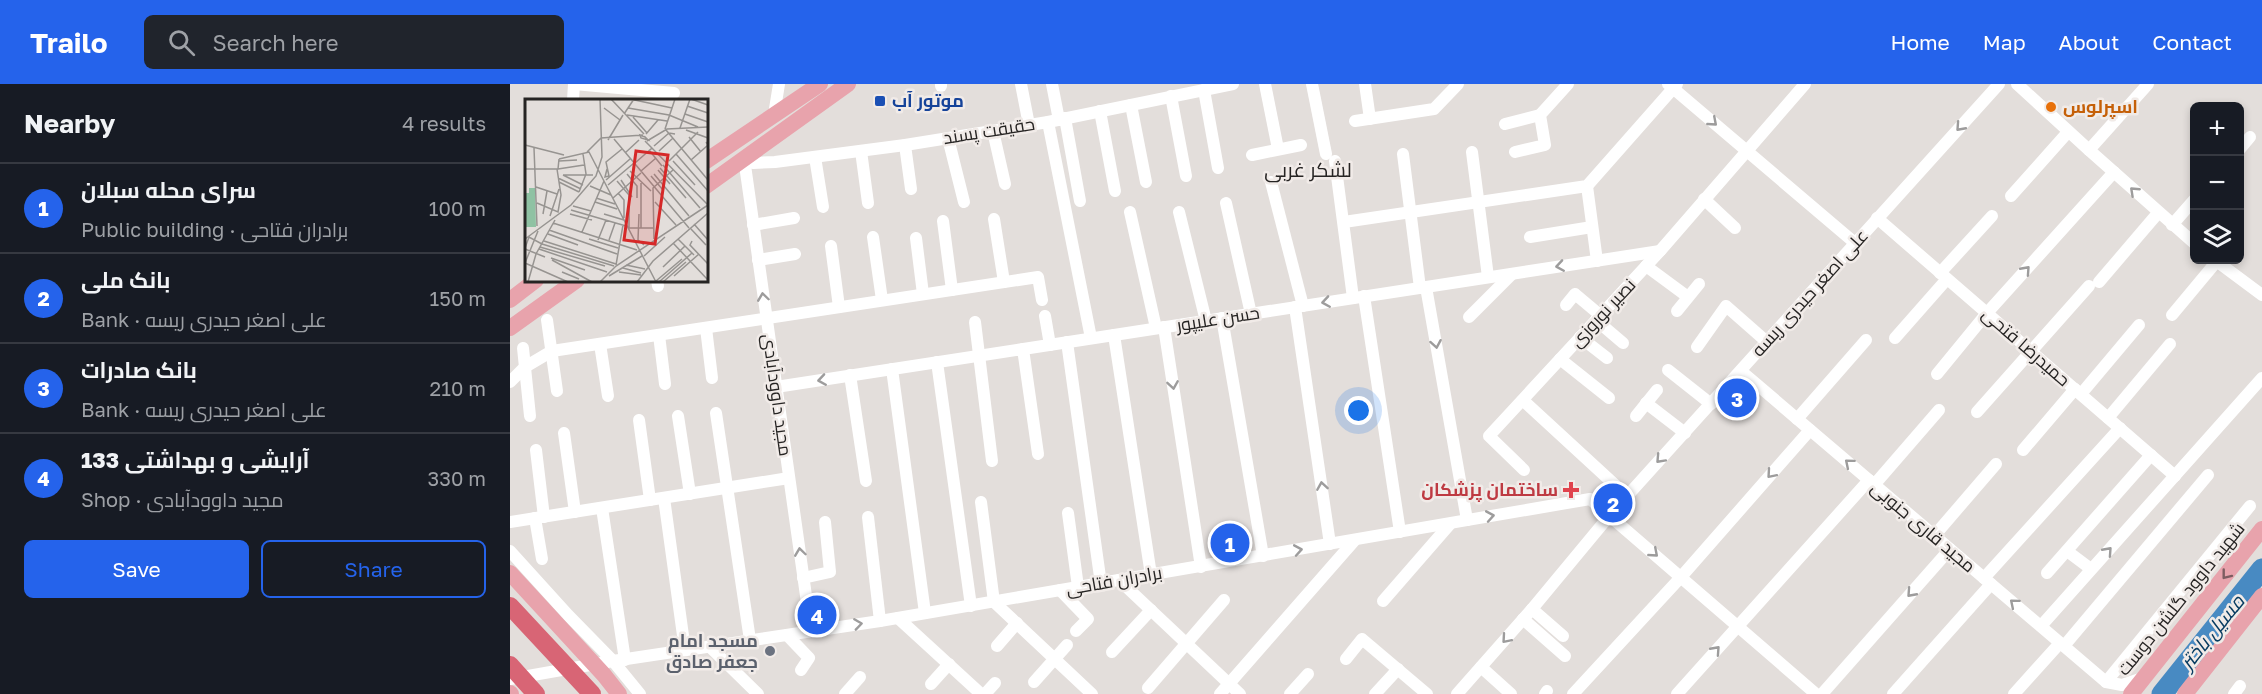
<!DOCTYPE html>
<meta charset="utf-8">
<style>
body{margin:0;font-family:"Golos Text",Cairo,sans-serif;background:#20242c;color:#f1f3f6}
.controls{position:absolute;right:18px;top:18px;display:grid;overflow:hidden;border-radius:9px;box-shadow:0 3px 9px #0003}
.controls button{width:54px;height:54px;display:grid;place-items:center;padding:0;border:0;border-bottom:2px solid #363941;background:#171b24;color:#f1f3f6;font:30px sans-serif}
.you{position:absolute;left:849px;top:327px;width:21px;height:21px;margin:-15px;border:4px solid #fff;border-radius:50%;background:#1a73e8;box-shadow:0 0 0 9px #1a73e833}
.badge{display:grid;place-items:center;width:39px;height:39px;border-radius:50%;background:#2563eb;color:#fff;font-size:20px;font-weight:700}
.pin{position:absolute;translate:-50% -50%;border:3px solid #fff;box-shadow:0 2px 6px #0006}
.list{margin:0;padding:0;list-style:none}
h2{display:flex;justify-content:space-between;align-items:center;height:78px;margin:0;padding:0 24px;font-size:26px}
h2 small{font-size:20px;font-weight:400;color:#9ea1a6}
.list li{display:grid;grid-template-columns:39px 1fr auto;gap:18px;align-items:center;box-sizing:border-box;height:90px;padding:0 24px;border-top:2px solid #363941}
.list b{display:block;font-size:22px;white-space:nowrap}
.list p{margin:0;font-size:20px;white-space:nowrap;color:#9ea1a6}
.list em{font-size:20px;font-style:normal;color:#9ea1a6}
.actions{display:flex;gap:12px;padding:18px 24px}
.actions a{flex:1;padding:14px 0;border:2px solid #2563eb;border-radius:9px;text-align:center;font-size:21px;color:#2563eb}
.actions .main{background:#2563eb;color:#fff}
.icon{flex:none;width:33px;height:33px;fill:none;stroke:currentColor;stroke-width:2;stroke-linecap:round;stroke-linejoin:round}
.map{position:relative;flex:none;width:1752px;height:610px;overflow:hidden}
header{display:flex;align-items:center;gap:36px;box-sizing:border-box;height:84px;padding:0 30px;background:#2563eb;color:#fff}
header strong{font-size:28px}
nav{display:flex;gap:33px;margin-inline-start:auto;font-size:21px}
.search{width:420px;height:54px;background:#20242c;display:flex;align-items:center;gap:15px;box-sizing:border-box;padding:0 21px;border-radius:9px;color:#9ea1a6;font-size:22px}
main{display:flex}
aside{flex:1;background:#171b24}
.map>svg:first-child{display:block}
</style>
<header>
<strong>Trailo</strong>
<div class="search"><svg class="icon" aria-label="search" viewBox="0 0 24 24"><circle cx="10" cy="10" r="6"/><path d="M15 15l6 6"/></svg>Search here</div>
<nav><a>Home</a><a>Map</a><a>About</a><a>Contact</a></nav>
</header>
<main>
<aside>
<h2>Nearby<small>4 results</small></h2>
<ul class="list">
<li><span class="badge">1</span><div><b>سرای محله سبلان</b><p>Public building · برادران فتاحی</p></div><em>100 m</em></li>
<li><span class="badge">2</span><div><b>بانک ملی</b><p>Bank · علی اصغر حیدری ریسه</p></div><em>150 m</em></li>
<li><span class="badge">3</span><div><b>بانک صادرات</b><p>Bank · علی اصغر حیدری ریسه</p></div><em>210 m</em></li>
<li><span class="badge">4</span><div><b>آرایشی و بهداشتی 133</b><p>Shop · مجید داوودآبادی</p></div><em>330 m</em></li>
</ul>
<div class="actions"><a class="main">Save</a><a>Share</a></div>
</aside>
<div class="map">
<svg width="1752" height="610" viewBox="0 0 1752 610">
<rect width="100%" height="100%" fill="#e3dedb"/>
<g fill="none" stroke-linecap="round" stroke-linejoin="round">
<!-- river -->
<polyline stroke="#488ac2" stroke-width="21" points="1652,610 1752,485"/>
<!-- minor -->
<g stroke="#fff" stroke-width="12">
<polyline points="64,0 164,9"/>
<polyline points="431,0 431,2"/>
<polyline points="511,0 519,41"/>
<polyline points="542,0 549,36"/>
<polyline points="755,0 768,65"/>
<polyline points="802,0 816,70"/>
<polyline points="855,0 860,35"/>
<polyline points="1158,0 1345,159"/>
<polyline points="1507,0 1579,66 1684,159"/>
<polyline points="694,6 708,84"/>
<polyline points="661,12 676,92"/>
<polyline points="63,16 64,0"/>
<polyline points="621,21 636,98"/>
<polyline points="590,27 605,107"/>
<polyline points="264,31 269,0"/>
<polyline points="555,34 570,117"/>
<polyline points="845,37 924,25 948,0"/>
<polyline points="538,38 581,254"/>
<polyline points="995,40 1030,31"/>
<polyline points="483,47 495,100"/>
<polyline points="438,54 454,118"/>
<polyline points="395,61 401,105"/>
<polyline points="1730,65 1740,53"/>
<polyline points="1579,66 1638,0"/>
<polyline points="351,67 358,119"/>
<polyline points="962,68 978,193"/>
<polyline points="1005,68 1035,61 1030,31 1058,0"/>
<polyline points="893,70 910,204"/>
<polyline points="742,71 791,61"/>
<polyline points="305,73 313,123"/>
<polyline points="234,74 243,79 265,78 395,61 538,38 723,0"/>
<polyline points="234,74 301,547"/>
<polyline points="825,77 843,214"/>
<polyline points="761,98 793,222"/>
<polyline points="1077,102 1087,177"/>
<polyline points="1501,112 1558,48"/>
<polyline points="1194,115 1225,144"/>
<polyline points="716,119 741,230"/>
<polyline points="620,128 646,244"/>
<polyline points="669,128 696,237"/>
<polyline points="1367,134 1665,392"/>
<polyline points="484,135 494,198"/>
<polyline points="433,137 442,206"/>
<polyline points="834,138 1077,102 1167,0"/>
<polyline points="243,141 284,134"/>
<polyline points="1662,141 1684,116"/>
<polyline points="363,153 372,216"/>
<polyline points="1020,153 1082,143"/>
<polyline points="406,154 413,210"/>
<polyline points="321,162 329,223"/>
<polyline points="248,176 285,170"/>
<polyline points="1705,176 1752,211"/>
<polyline points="1136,182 1178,213"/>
<polyline points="1430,189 1482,132"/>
<polyline points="147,196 148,202"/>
<polyline points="1589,198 1648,129"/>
<polyline points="916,203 957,436"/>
<polyline points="854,212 890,448"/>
<polyline points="1056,221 1065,210 1090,231"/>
<polyline points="785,223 820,460"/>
<polyline points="1167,227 1189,200"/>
<polyline points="1662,231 1707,177"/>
<polyline points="535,232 540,261"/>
<polyline points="959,233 1002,190"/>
<polyline points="712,234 753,472"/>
<polyline points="37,236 47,307"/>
<polyline points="1086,236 1113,259"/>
<polyline points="465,238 482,377"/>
<polyline points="654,243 691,483"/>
<polyline points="196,244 202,294"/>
<polyline points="149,251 155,300"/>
<polyline points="604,251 641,491"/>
<polyline points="1070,253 1097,274"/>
<polyline points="1385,254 1437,195"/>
<polyline points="557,258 591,500"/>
<polyline points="90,260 98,312"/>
<polyline points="1187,263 1216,222 1257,258"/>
<polyline points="13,264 20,332"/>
<polyline points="513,265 528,370"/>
<polyline points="1050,275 1099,314"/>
<polyline points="427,278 461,522"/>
<polyline points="382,285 415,529"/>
<polyline points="1158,286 1201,320"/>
<polyline points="1231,287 1596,598 1612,601 1633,594"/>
<polyline points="1427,290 1477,229 1604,88"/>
<polyline points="340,291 356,397"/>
<polyline points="0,298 15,283 42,267 528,193 532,216"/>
<polyline points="266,303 1150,167"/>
<polyline points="1571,310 1629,241"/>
<polyline points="1136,319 1175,349"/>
<polyline points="1017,320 1117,412"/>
<polyline points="1467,328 1579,202"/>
<polyline points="206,329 240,556"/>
<polyline points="168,332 180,410"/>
<polyline points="1126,332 1147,306"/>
<polyline points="1598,334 1660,260"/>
<polyline points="1287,335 1356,256"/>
<polyline points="129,336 140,416"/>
<polyline points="54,349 65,428"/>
<polyline points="26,366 34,433"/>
<polyline points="1513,366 1565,305"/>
<polyline points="1014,386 979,352 1150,167 1295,0"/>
<polyline points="1364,401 1429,326"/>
<polyline points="154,414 175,566"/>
<polyline points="471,418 484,518 582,610"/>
<polyline points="92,424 115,576"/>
<polyline points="558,429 568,503"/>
<polyline points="358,433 370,537"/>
<polyline points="25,434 32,475"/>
<polyline points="0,438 279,394"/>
<polyline points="1424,452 1486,380"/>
<polyline points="0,467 58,531 103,577 130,610"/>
<polyline points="1557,467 1581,485"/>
<polyline points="1537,489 1641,371"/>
<polyline points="293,494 320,488 315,438"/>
<polyline points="1474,494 1610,344"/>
<polyline points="609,496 730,610"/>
<polyline points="550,506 578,535 566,547"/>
<polyline points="873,517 940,440"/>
<polyline points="1022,525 1053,552"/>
<polyline points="388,534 471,610"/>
<polyline points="1013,535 1055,572"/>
<polyline points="1531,542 1752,294"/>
<polyline points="277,551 299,574 291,586"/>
<polyline points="487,562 507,539"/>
<polyline points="1554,562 1698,391"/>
<polyline points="200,563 248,610"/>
<polyline points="602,568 641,526"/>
<polyline points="836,575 852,555 917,610"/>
<polyline points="971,583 1001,610"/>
<polyline points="0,595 103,577 370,537 1080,415 1306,610"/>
<polyline points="524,598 557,561"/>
<polyline points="1596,598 1740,422"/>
<polyline points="421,600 439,580"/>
<polyline points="638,604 714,516"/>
<polyline points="335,610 350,593"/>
<polyline points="475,610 485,599"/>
<polyline points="710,610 844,457"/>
<polyline points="780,610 798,590"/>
<polyline points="865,610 888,585"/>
<polyline points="947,610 1022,525 1100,431 1489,0"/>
<polyline points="1035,610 1037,607"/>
<polyline points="1063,610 1171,493 1300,346"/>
<polyline points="1167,610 1359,396"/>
<polyline points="1312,610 1440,465"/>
<polyline points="1383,610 1481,500"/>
<polyline points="1504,610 1550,559"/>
<polyline points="1724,610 1730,602"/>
</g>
<!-- major -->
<g stroke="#e8a3ac" stroke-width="16">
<polyline points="196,77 310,0"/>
<polyline points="196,102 338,0"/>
<polyline points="0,216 26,196"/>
<polyline points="0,244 67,196"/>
<polyline points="0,489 94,591 109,610"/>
<polyline points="0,609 1,610"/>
<polyline points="1621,610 1752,445"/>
<polyline points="1675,610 1752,512"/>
</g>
<!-- highway -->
<g stroke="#d86575" stroke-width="18">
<polyline points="0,522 82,610"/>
<polyline points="0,581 26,610"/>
</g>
</g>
<!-- one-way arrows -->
<defs><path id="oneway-chevron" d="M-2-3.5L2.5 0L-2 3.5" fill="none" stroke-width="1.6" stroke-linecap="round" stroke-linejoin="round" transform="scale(1.5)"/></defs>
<g stroke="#9d9c9c">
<use href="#oneway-chevron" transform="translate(1203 38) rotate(41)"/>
<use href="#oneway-chevron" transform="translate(1450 43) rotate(132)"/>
<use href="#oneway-chevron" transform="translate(1624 107) rotate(-137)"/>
<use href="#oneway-chevron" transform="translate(1050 182) rotate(171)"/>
<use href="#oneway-chevron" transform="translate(1516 186) rotate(-48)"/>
<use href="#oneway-chevron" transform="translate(253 213) rotate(-98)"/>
<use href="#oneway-chevron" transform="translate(816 218) rotate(171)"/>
<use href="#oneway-chevron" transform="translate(926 260) rotate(80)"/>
<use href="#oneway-chevron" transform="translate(312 296) rotate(171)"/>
<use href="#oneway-chevron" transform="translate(663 301) rotate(81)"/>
<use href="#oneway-chevron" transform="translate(1150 375) rotate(133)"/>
<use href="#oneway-chevron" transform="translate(1339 379) rotate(-140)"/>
<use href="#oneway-chevron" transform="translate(1261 390) rotate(131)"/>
<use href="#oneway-chevron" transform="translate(812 402) rotate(-99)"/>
<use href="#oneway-chevron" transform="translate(980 432) rotate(-10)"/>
<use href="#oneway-chevron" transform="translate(788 466) rotate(-10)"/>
<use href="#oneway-chevron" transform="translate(1598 467) rotate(-48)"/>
<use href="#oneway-chevron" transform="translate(290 468) rotate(-98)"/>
<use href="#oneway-chevron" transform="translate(1144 469) rotate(41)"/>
<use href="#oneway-chevron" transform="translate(1401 509) rotate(132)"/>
<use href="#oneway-chevron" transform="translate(1504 519) rotate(-140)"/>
<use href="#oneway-chevron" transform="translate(348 540) rotate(-8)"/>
<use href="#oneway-chevron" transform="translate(996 555) rotate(131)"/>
<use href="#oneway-chevron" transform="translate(1206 566) rotate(-48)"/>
</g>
<use stroke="#7d5d61" href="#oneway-chevron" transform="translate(1716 491) rotate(128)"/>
<!-- markers -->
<rect fill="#1a4fb4" stroke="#f1ebe8" stroke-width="2" x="364" y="11" width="12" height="12" rx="3"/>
<circle fill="#e8710a" stroke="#f1ebe8" stroke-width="2" cx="1541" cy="23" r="6"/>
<path fill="#e0444e" stroke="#f1ebe8" stroke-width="2" d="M1058 397h6v6h6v6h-6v6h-6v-6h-6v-6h6z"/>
<circle fill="#6b7280" stroke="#f1ebe8" stroke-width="2" cx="260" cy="567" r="6"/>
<g text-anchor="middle" stroke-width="5" stroke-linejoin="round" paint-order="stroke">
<!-- transit labels -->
<g font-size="18" font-weight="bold" fill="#164399" stroke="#f1ebe8" text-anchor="start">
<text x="382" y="23">موتور آب</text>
</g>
<!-- food labels -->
<g font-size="18" font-weight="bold" fill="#c56008" stroke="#f1ebe8" text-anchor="start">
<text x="1553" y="29">اسپرلوس</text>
</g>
<!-- street labels -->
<g font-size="18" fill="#262423" stroke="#f1ebe8">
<text transform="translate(479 47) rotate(-9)" y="6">حقیقت پسند</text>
<text transform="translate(1300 209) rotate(-48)" y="6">علی اصغر حیدری ریسه</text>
<text transform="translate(1093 229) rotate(-47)" y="6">نصیر نوروزی</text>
<text transform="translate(708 235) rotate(-9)" y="6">حسن علیپور</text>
<text transform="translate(1516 263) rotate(41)" y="6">حمیدرضا فتحی</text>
<text transform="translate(267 311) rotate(82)" y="6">مجید داوودآبادی</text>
<text transform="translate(1413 443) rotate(40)" y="6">مجید قاری جنوبی</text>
<text transform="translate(604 497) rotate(-10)" y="6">برادران فتاحی</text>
<text transform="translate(1671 515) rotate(-51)" y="6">شهید داوود گلشن دوست</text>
</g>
<!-- health labels -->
<g font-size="18" font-weight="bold" fill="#be3a42" stroke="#f1ebe8" text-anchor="end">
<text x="1048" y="412">ساختمان پزشکان</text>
</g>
<!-- worship labels -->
<g font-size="18" font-weight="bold" fill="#5b616d" stroke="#f1ebe8" text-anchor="end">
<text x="248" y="563">مسجد امام<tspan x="248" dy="21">جعفر صادق</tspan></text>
</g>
<!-- neighbourhood labels -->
<g font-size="20" fill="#262423" stroke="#f1ebe8">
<text x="798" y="93">لشکر غربی</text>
</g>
<!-- water labels -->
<g font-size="20" font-style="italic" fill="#083c61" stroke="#f1ebe8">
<text transform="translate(1702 548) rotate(-51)" y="7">مسیل باختر</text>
</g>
</g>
<!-- overview -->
<g transform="translate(15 15)">
<rect width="183" height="183" fill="#e3dedb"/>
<path d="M4,89H10L11,128H0V94H4Z" fill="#8fc2a3"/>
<path fill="none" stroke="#979491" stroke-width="1.5" d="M86,0L119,35M105,0L147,9M166,0L183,6M162,7L183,14M79,9L95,21M103,9L144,16L173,28M99,15L109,0M160,15L183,23M102,16L142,22M108,18L122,34M155,29L165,0M140,30L150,0M141,31L183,81M161,31L183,39M121,35L133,21M115,36L120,38L123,41L116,39ZM164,38L176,53M89,40L164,129M83,41L98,16M120,42L183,106M122,42L142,30L183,28M0,46L39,56M129,47L144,34L150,35M9,49L12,127M124,51L137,67M134,52L148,39M62,53L76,39L118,36M100,54L114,41M151,55L183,92M34,60L64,53L131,183M166,61L183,46L181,43M34,62L52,61M144,62L173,33M148,62L170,86M110,64L127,49M138,66L175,109M135,69L161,99M0,70H33L34,60M33,70L59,66M82,70L80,78L84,77L81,63L97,50M133,71L145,85M105,72L126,92M116,72L131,59M102,75L112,87V99M129,75L164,117M38,76H68M38,76L58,86M126,77L138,91M33,79L56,90M81,81L105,60M96,81L107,98M92,82L104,96V129H129M34,83L54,93M116,84V129M83,86L109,64M65,87L86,96M11,88L32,95M54,93L61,75L58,55M93,94L99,101V119M71,99L90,105M88,99L116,74M70,103L92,110M130,103L151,126M12,104L33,113L36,96L32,70M48,107L66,112M46,111L101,127M18,115L22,92M45,115L67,121M79,115L99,121M114,115L113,141L119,146M25,117L34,90M28,124L112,151M169,125L183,141M166,130L181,146M24,131L92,155M57,133L79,82M23,135L53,146M0,140L46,106L71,77L77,58L75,0M64,140L93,149M129,140L128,89L148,71M153,140L169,156M73,141L81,121M84,141L90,124M19,142L91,165M167,142L165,146L183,165M148,144L183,181M17,145L89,167M15,148L80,167M0,149L4,138L17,145M0,150L20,158M14,150L82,173M119,157L140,138M26,159L60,171M27,161L67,183M0,164L43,183M0,164L13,132M91,166L98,126M101,166L120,170M138,168L160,147M98,169L116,174M37,173L54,180M94,173L116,176M84,177L117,157M149,177L174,155M131,182L157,160M3,183L11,155L30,121M75,183L91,167L183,106M112,183L128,162L183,114M134,183L167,154M138,183L161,163"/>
<path fill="#d62828" fill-opacity="0.15" stroke="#d62828" stroke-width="3" d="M111,52L143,56L130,145L99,141Z"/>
<rect width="183" height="183" fill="none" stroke="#262423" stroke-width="3"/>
</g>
</svg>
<div class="controls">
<button>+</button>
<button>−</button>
<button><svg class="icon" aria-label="layers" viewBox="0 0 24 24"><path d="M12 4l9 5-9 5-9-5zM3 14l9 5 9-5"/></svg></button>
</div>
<div class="you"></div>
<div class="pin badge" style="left:720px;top:459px">1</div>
<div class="pin badge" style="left:1103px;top:419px">2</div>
<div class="pin badge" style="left:1227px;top:314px">3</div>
<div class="pin badge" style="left:307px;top:531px">4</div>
</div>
</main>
